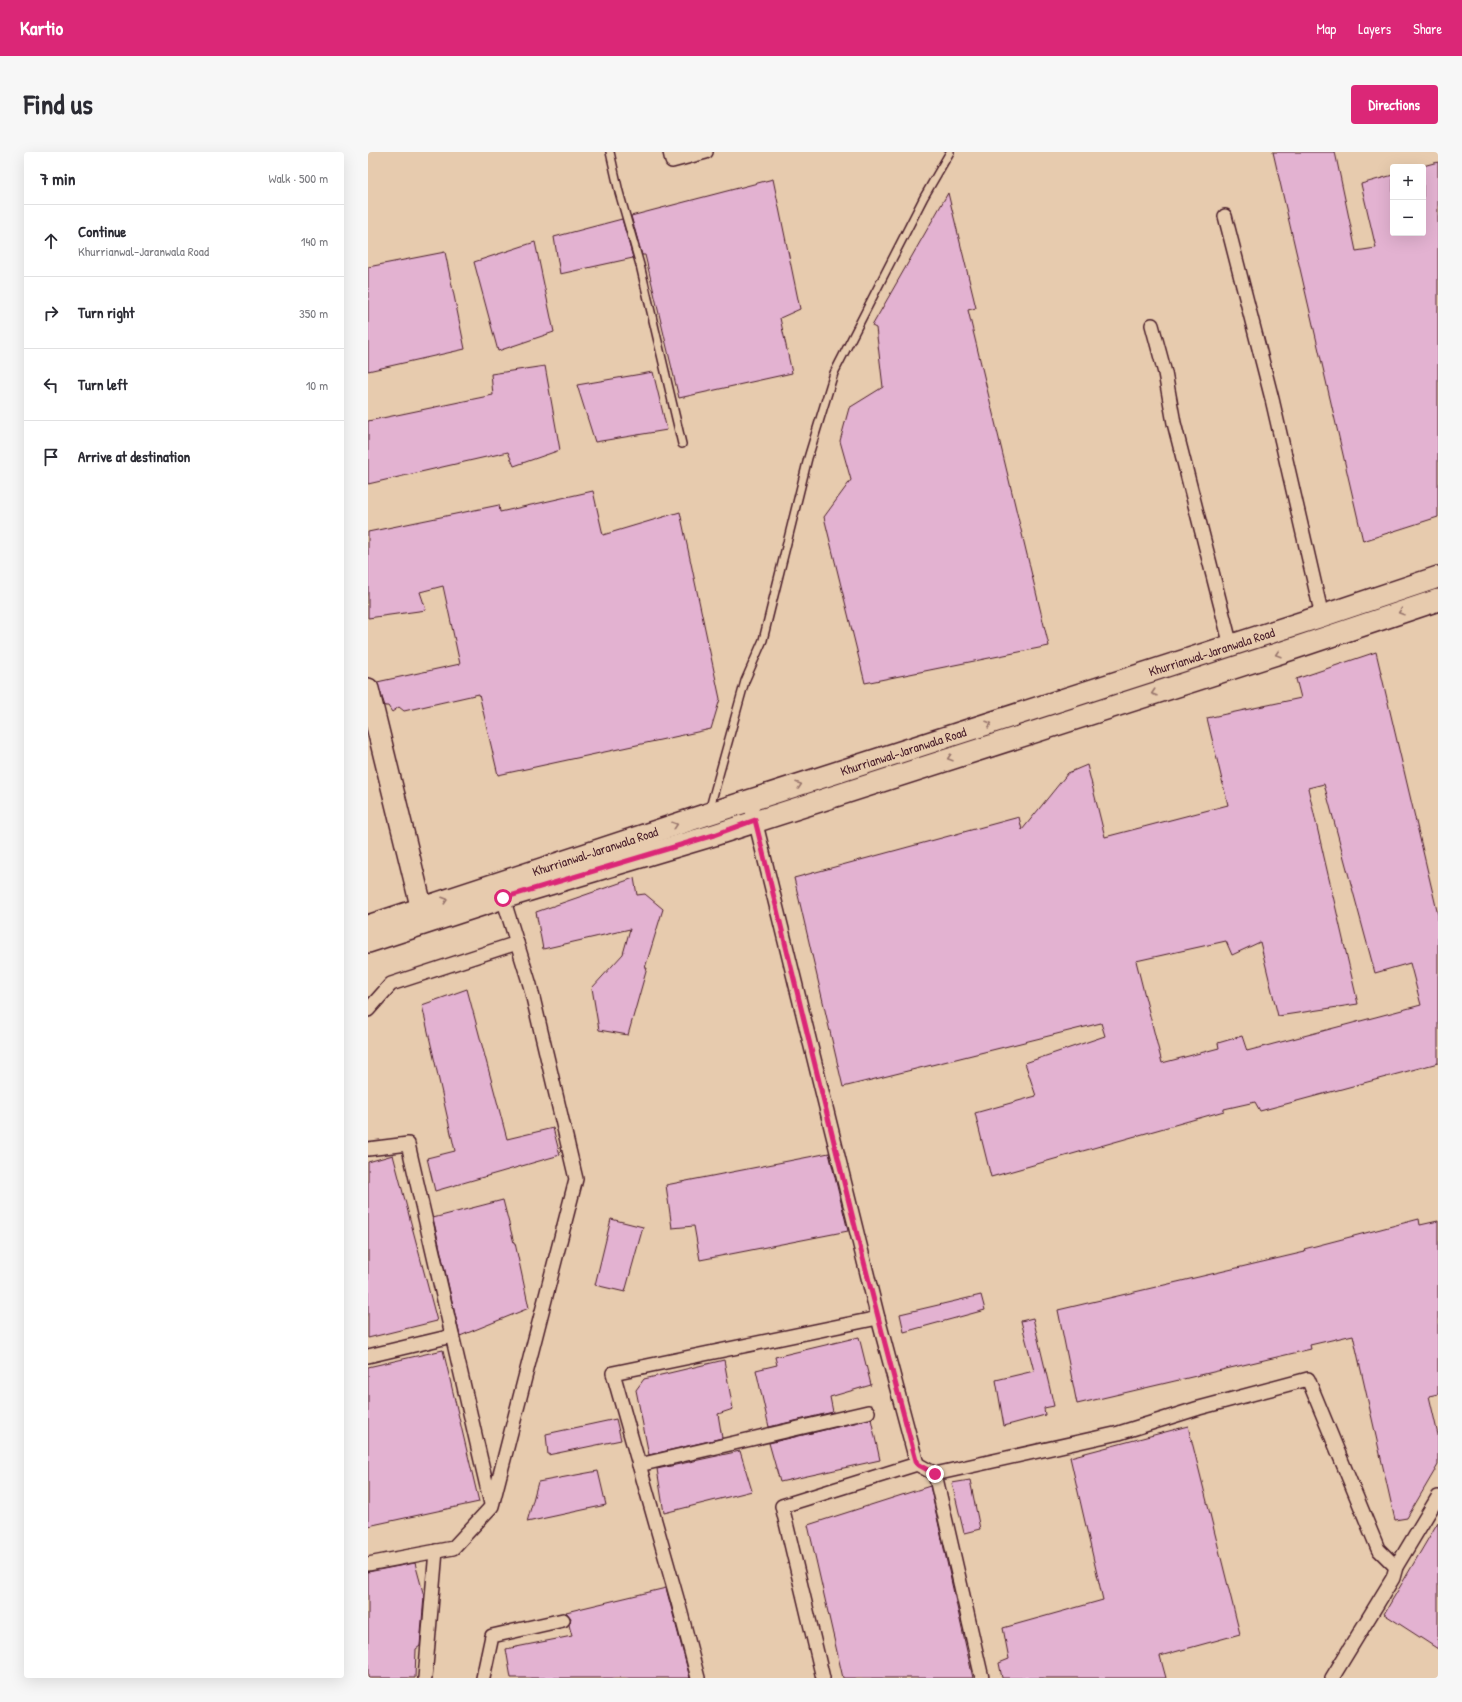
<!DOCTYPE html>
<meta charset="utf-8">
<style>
body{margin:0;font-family:"Patrick Hand",sans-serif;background:#f7f7f7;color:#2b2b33}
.controls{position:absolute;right:12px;top:12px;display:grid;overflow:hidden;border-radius:4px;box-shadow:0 4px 16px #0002}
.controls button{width:36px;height:36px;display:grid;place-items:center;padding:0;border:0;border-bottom:1px solid #e1e1e2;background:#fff;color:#2b2b33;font:20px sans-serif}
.stop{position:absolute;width:12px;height:12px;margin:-9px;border:3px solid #db2777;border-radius:50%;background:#fff}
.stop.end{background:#db2777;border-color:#fff;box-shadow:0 1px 4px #0008}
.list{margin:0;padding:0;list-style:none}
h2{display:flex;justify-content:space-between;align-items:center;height:52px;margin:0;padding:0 16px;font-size:17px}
h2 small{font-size:13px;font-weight:400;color:#7c7c81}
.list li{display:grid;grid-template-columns:26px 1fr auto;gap:12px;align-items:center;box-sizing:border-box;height:72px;padding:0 16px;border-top:1px solid #e1e1e2}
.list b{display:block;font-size:15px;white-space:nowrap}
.list p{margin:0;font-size:13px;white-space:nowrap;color:#7c7c81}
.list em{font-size:13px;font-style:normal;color:#7c7c81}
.icon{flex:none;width:22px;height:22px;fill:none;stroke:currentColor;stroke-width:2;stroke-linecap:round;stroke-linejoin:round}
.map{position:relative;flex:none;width:1070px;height:1526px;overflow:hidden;border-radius:4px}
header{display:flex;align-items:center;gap:24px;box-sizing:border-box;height:56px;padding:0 20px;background:#db2777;color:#fff}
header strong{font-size:19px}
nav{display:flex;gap:22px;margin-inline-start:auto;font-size:14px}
.intro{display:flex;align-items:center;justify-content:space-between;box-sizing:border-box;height:96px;padding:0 24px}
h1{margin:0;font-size:28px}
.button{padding:10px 18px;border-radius:4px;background:#db2777;color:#fff;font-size:14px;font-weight:700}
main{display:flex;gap:24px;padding:0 24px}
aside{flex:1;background:#fff;border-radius:4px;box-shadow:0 4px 16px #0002}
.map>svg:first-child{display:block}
</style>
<header>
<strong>Kartio</strong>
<nav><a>Map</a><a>Layers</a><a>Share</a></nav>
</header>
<div class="intro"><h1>Find us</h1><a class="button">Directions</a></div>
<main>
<aside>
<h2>7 min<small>Walk · 500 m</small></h2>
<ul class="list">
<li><svg class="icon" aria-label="ahead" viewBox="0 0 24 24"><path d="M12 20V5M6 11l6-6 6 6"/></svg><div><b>Continue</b><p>Khurrianwal-Jaranwala Road</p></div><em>140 m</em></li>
<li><svg class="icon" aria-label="right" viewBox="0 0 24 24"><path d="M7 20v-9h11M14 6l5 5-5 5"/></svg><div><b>Turn right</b></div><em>350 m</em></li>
<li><svg class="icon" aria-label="left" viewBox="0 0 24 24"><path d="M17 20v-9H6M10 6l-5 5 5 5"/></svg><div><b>Turn left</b></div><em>10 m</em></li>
<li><svg class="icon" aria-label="arrive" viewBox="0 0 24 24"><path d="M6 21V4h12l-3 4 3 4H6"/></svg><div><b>Arrive at destination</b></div></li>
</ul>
</aside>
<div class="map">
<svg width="1070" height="1526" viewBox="0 0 1070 1526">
<rect width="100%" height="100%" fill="#e7cbae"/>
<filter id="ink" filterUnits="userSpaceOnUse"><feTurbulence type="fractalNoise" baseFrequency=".025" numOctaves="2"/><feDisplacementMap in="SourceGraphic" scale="8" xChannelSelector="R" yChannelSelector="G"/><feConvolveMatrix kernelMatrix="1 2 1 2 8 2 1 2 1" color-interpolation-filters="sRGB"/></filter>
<g filter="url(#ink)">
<!-- building -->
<g fill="#e3b2d1" stroke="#4a1f2b" fill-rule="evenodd">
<polygon points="905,0 967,0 988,99 1008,96 993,32 1025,23 1025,81 1055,81 1055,14 1070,10 1070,365 995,389"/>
<polygon points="405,27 432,157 412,166 424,221 311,246 277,103 274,103 263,64"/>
<polygon points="580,41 608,156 600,158 681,494 497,531 456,365 483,328 472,289 481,256 515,235 508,176 504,174"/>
<polygon points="254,67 265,106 192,122 186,85"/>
<polygon points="167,90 186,180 130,199 106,110"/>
<polygon points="77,100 97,197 0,219 0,115"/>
<polygon points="177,214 192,298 146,314 140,300 0,332 0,269 125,243 123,222"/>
<polygon points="285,220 299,278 227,290 209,233"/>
<polygon points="225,339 235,383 312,360 352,547 343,577 130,623 111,542 36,559 31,555 24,560 20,554 17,554 9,530 92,512 75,434 52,440 58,458 0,466 0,380 131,353 132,360"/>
<path d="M1008,500L1070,763V911L892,959L887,950L856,957V959L623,1025L607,961L668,944L657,911L737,884L733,871L475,935L426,726L651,665L654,678L700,621L719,613L737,685L860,653L839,566L933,546L928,527ZM956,632L1007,821L1042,811L1053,853L879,899L874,884L850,891L851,896L794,911L768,809L858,789L864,803L892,790L910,864L990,852L940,636Z"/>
<polygon points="266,726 269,743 277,742 295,757 277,816 279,816 260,883 231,878 224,836 255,802 262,777 175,797 168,760"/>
<polygon points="99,837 139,987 185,976 192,1003 67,1039 59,1006 87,999 54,853"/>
<polygon points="461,1001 480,1079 332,1108 326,1074 304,1076 298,1033"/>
<polygon points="25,1003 69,1169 0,1186 0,1010"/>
<polygon points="135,1048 146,1091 147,1091 161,1156 92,1184 65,1066"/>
<polygon points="243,1067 275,1075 257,1140 227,1133"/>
<polygon points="1051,1067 1052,1073 1070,1069 1070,1242 1061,1244 1070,1283 1070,1313 1039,1366 1027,1368 985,1183 942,1193 943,1197 709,1252 690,1158 937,1100 936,1097"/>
<polygon points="613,1143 617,1158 536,1180 532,1162"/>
<polygon points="665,1166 686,1254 676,1256 677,1263 636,1274 628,1228 666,1219 653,1169"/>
<polygon points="491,1185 503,1233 462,1245 465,1260 401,1275 388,1218 409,1213 407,1205"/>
<polygon points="75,1198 111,1350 0,1374 0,1215"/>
<polygon points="356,1208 365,1257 350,1262 354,1286 281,1303 268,1238 276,1227"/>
<polygon points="248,1267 253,1288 180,1303 178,1282"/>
<polygon points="503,1267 512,1308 412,1330 401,1291"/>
<polygon points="820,1274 872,1482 792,1504 798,1526 634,1526 631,1511 641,1507 635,1476 735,1448 702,1305"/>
<polygon points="372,1299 384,1339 296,1361 289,1317"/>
<polygon points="230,1319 238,1353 159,1370 170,1330"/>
<polygon points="602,1328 612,1377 596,1381 584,1331"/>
<polygon points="562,1334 605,1526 475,1526 440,1373"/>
<polygon points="1070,1370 1070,1497 1016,1462"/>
<polygon points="47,1411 56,1444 52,1494 48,1497 47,1526 0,1526 0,1420"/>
<polygon points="298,1436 322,1526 143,1526 138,1497 204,1484 201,1473 203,1466 198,1460"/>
</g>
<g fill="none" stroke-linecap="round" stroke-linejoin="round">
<defs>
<g id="lane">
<polyline points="242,0 251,40 272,113 314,292"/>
<polyline points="341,659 377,529 395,488 440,306 466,221 556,45 582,0"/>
</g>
<g id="street">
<polyline points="302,0 304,9 338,0"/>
<polyline points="857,64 904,247 954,464"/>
<polyline points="784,173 797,221 806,271 863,494"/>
<polyline points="381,649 387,668 510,1166 549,1312"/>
<polyline points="0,858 23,832 149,791"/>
<polyline points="0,997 40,992 123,1352"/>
<polyline points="0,1204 84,1184"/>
<polyline points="271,1313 500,1260"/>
<polyline points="567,1322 751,1281 831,1256 940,1227 1010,1397 1028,1415"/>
<polyline points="0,1412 85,1396 124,1354 208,1027 162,833 135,746"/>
<polyline points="57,1526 68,1399"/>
<polyline points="115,1526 124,1484 195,1468"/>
<polyline points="330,1526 310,1450 245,1221 510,1166"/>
<polyline points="455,1526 414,1354 549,1312 567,1322 614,1526"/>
<polyline points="964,1526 1025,1426 1028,1415 1070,1345"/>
</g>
<g id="primary">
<polyline points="0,537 57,770"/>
<path id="s1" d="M0,774L340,662L954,464L1070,425"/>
<polyline points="0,790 135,746 346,683 921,498 1070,448"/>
</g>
</defs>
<!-- lane casing -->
<use href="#lane" stroke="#4a1f2b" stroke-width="10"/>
<!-- street casing -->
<use href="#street" stroke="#4a1f2b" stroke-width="16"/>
<!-- primary casing -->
<use href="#primary" stroke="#4a1f2b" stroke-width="24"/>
<!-- lane -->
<use href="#lane" stroke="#e7cbae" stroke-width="7"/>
<!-- street -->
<use href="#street" stroke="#e7cbae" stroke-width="13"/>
<!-- primary -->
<use href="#primary" stroke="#e7cbae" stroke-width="21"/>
</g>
<!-- one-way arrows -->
<defs><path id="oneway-chevron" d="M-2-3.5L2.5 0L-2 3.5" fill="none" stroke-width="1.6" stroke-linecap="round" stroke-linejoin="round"/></defs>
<g stroke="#98756c">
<use href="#oneway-chevron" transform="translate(1033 460) rotate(162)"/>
<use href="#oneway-chevron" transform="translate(910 502) rotate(163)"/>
<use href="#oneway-chevron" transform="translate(786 541) rotate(162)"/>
<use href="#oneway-chevron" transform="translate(621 572) rotate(-18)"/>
<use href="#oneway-chevron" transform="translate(582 606) rotate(162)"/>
<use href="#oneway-chevron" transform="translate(431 633) rotate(-18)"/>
<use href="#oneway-chevron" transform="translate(307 673) rotate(-18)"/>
<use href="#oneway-chevron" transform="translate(77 748) rotate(-18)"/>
</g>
</g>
<g fill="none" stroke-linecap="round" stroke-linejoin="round" filter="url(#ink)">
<!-- route -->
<path stroke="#db2777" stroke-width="5" d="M135,746L346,683L387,668C440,883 491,1099 549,1312L567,1322"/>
</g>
<g text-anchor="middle" stroke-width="4" stroke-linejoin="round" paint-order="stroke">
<!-- street labels -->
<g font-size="13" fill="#4a1f2b" stroke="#e7cbae">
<text dy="5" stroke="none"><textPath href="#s1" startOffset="887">Khurrianwal-Jaranwala Road</textPath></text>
<text dy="5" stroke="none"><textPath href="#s1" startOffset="563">Khurrianwal-Jaranwala Road</textPath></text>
<text dy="5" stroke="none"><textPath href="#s1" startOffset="239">Khurrianwal-Jaranwala Road</textPath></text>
</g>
</g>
</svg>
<div class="controls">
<button>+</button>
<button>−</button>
</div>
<div class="stop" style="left:135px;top:746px"></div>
<div class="stop end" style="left:567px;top:1322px"></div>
</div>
</main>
